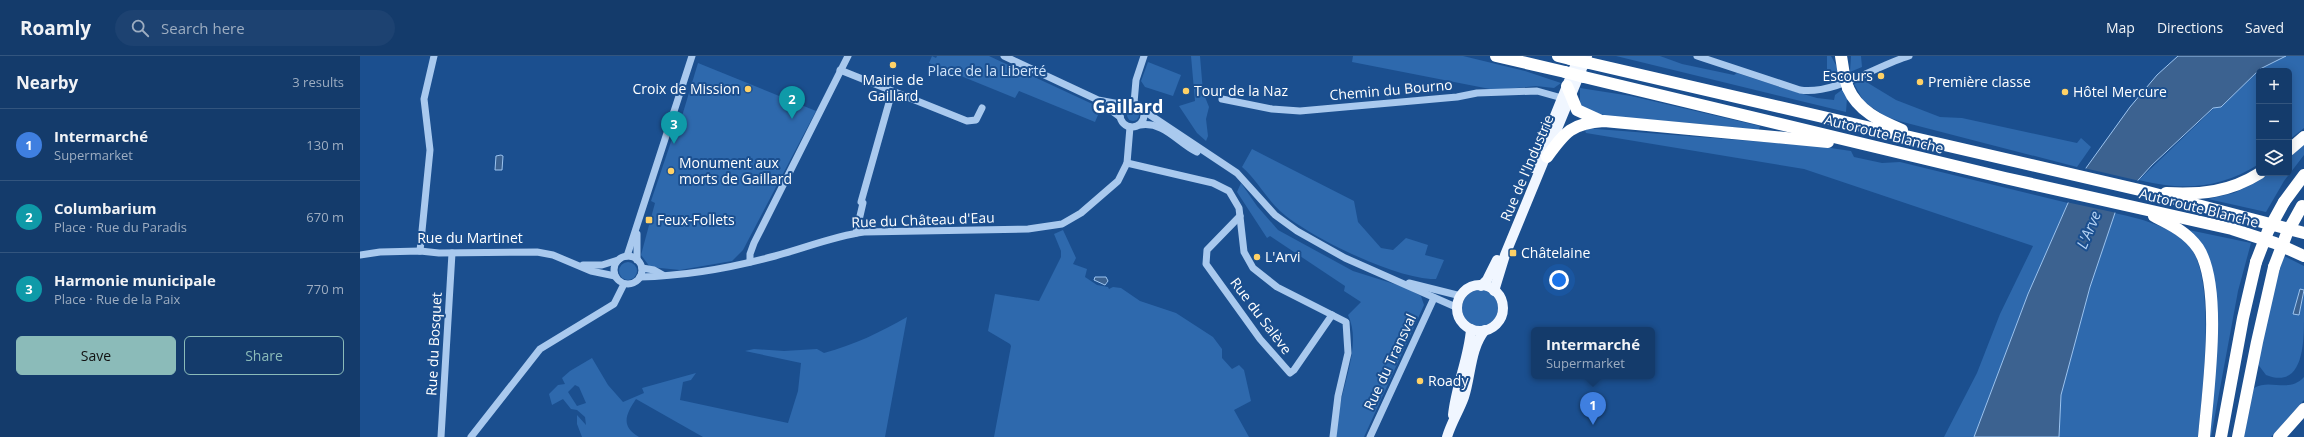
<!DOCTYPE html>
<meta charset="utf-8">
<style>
body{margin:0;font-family:"Open Sans",sans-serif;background:#1d4271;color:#f1f3f6}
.controls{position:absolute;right:12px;top:12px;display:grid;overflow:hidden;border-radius:6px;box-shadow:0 2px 10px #0003}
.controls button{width:36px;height:36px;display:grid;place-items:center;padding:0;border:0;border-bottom:1px solid #33557e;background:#143b6b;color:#f1f3f6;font:20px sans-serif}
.you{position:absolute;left:1199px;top:224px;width:14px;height:14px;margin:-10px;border:3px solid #fff;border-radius:50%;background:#1a73e8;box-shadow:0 0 0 6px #1a73e833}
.badge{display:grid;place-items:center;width:26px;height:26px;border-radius:50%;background:#8bbbb9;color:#fff;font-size:13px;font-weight:700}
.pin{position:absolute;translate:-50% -33px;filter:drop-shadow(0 1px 2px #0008)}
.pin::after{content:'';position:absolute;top:21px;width:14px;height:12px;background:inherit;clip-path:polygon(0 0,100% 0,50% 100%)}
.popup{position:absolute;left:1171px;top:271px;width:124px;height:52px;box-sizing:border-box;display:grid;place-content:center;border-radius:6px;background:#143b6b;filter:drop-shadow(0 1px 3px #0005);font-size:13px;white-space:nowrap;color:#9dadc1}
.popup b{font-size:15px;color:#f1f3f6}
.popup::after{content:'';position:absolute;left:50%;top:100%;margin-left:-8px;border:8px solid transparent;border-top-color:#143b6b}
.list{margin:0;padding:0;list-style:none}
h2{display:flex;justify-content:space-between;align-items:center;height:52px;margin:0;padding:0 16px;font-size:17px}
h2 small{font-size:13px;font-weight:400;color:#9dadc1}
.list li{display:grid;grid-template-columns:26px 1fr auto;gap:12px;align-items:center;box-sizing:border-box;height:72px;padding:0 16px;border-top:1px solid #33557e}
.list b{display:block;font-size:15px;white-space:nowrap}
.list p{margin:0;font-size:13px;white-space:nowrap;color:#9dadc1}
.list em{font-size:13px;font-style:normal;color:#9dadc1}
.actions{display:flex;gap:8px;padding:12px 16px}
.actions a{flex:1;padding:9px 0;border:1px solid #8bbbb9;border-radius:6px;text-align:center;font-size:14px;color:#8bbbb9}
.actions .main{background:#8bbbb9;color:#111}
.icon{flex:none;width:22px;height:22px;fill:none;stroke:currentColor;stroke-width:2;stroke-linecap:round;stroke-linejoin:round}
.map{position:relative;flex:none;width:1944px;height:381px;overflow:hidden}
header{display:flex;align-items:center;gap:24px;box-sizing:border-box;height:56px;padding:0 20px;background:#143b6b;border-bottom:1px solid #33557e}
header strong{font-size:19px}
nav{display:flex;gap:22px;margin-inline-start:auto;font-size:14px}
.search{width:280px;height:36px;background:#1d4271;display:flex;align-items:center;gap:10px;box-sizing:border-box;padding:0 14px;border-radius:22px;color:#9dadc1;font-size:15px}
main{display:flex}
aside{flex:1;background:#143b6b}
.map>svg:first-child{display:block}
</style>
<header>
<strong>Roamly</strong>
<div class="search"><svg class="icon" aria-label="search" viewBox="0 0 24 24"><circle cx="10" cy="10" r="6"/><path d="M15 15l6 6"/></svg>Search here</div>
<nav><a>Map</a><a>Directions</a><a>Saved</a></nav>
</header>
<main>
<aside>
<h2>Nearby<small>3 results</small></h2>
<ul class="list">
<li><span class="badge" style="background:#3f7fe0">1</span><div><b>Intermarché</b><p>Supermarket</p></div><em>130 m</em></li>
<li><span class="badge" style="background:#0f9aa8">2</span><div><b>Columbarium</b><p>Place · Rue du Paradis</p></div><em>670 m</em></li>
<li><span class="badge" style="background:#0f9aa8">3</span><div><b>Harmonie municipale</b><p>Place · Rue de la Paix</p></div><em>770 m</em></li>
</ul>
<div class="actions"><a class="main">Save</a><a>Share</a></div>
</aside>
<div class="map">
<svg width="1944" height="381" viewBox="0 0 1944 381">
<rect width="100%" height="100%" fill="#1b4f8f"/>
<!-- green -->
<g fill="#2e69ad" fill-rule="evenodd">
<polygon points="572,0 576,2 577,0 629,0 741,52 735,66 659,35 655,42 569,7"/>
<polygon points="831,0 840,0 843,36 849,51 846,63 848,80 846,85 837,77 819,50 835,45"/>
<polygon points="993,0 1103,0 1165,15 1201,27 1194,32 1176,30 1135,34 992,6"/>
<polygon points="1256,0 1300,0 1322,8 1374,19 1377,17 1426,33 1457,42 1474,44 1475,39 1483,33 1487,42 1486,56"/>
<polygon points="1467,0 1471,0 1477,11 1478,21 1467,14"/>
<polygon points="1491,0 1501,0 1502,11 1490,16"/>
<path d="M1926,0H1944V72L1929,84V15H1899V108C1859,133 1824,135 1779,124L1854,52L1861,51L1900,13Z"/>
<polygon points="788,6 821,19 813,40 785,31 781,25"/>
<polygon points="338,7 456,55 383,194 372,205 320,214 290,211 281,199 295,147 291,145 313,80 319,70"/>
<polygon points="1503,24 1536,44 1580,61 1602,62 1717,87 1721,82 1731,91 1717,111 1539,65 1525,60 1510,50 1503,44 1494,28"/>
<polygon points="1220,32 1271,40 1400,70 1399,74 1342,68 1245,60 1220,51"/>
<circle cx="773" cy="59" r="6"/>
<polygon points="1224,72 1457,90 1491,95 1494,101 1522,107 1540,106 1708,147 1668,238 1614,381 1584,381 1617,317 1640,258 1673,190 1444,113 1226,77"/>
<polygon points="1944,87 1944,99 1924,125 1906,156 1848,143 1874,137 1895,127 1910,117 1929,117 1929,100"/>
<path d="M892,93L994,145L998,166L1021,192L1033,194L1046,182L1068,189L1065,199L1084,204L1076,223C1037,224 949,181 920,155C906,142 897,124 882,111Z"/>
<path d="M881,127L897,150L918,174L993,215L1044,231L1061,240L1064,249L1004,381H976C977,371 978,360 980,350C985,322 1001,286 988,259L1001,246L984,235L985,230L910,180L907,182L877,136Z"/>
<path d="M1755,157C1780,163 1810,169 1829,190C1857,221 1842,338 1838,381H1699L1701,339L1730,231Z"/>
<polygon points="1824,173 1891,187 1878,235 1851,381 1848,381 1855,240"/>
<polygon points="703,174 716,202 713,208 727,213 725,221 737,229 748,231 749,233 753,231 761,232 780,245 816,257 853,281 862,293 862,302 872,313 879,309 884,314 891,345 874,354 889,381 634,381 651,290 650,288 628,275 635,238 679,245 701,201 701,195 694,178"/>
<path d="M1924,200L1944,210C1944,226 1944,243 1944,259C1944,286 1944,334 1906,319L1897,307L1916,225Z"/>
<circle cx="268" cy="215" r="9"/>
<circle cx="1120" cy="252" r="18"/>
<path d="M547,261L525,381H343L276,343C266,358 260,370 279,381H222L217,368V359L226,369L225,361L217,354L211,353L203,343L192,349L189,338L198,329L205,328L202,322L210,315L232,302L248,329L263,346L284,337L282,332L336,317L331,324L323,326L320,344L428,367L438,335L441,307L385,295L394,293L424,295L457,293L464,297C494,289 521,276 547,261ZM215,329L219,331L226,347L217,350L208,336Z"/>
<path d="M1944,321V344L1911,381H1884L1894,332C1911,322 1928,338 1944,321Z"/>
</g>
<!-- water -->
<g fill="#3c6290" stroke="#9cc4f0">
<polygon points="1818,0 1926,0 1900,13 1861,51 1853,52 1792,109 1759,145 1730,231 1701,339 1699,381 1614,381 1668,238 1708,147 1726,112 1770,51 1797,19"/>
<polygon points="141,99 143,100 142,114 135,114 136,100"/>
<polygon points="735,221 746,221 748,225 745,229 734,224"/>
<polygon points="1940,233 1944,234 1939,259 1933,258"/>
</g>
<!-- pier -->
<polygon fill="#1b4f8f" points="1724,112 1780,125 1761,146 1757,157 1706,146"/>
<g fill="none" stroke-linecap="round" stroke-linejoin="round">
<!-- minor -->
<g stroke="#a9c9ee" stroke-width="7">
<polyline points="644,0 738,44 765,49"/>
<path d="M1337,0L1440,34C1474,39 1516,10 1549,0"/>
<polyline points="480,14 607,65 616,64 622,52"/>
<polyline points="862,43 912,53 940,55 1097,41 1117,37 1177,35 1202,42"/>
<circle cx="772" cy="59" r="12"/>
<polyline points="741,47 760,61"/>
<polyline points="774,47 776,24 784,0"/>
<polyline points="784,55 877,117 915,159 937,175 985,202 1098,252"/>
<path d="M780,69C804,65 818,87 837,96"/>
<polyline points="767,107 853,127 869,135 879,152 884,196 893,212 917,231 986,266 988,297 978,340 973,381"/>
<polyline points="880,160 847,194 846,208 900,283 930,317 934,314 972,259"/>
<polyline points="496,177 503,147 501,146 532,36"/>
<polyline points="60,195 70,94 64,43 74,0"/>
<polyline points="0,199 20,196 60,195 79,197 177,196 193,199 231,215 255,220"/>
<polyline points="267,200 332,0"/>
<circle cx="268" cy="214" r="14"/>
<polyline points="277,204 277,178"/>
<polyline points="390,206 390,198 394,187 488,0"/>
<polyline points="223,209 242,209 258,204"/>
<polyline points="282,212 294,214 303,219"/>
<path d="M280,221C325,220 371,212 415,200C445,192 474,180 504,176L668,173L702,168L721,157L758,125L767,107L770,71"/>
<polyline points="1049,227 1101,240"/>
<polyline points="81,381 92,197"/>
<polyline points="111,381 180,293 254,248 264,228"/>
<polyline points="1010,381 1074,242"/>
</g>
<!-- major -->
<g stroke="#f0f6ff" stroke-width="10">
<polyline points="1174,112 1219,0"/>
<circle cx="1120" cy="252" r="23"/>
<polyline points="1121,230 1127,224 1137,204"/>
<polyline points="1134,235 1145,199 1227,0"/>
<path d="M1093,359C1096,329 1109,302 1111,273"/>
<path d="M1087,381C1091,367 1099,355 1104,341C1111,320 1110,292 1125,274"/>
</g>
<!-- highway -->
<g stroke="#fff" stroke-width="12">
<polyline points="1136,0 1205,16"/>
<polyline points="1198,0 1210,3"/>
<polyline points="1481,0 1484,19"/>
<polyline points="1229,7 1784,135 1944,177"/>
<polyline points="1224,21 1645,122 1872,173 1915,187 1944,200"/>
<polyline points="1207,30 1217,54 1239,64"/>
<path d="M1488,32C1498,55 1520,65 1542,74"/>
<polyline points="1929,94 1944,81"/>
<path d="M1187,101C1205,76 1212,67 1244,65L1468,86"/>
<path d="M1806,137C1841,139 1870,136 1900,117"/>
<polyline points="1924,146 1944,119"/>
<path d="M1794,160C1810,168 1827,176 1838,192C1863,230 1848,334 1844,381"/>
<polyline points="1861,381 1883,262 1896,206"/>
<polyline points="1878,381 1897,286 1914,211"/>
<polyline points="1919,381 1944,353"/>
</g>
<!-- highway-bridge -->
<g stroke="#fff" stroke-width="12">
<polyline points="1210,3 1229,7"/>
<polyline points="1205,16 1224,21"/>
<polyline points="1484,19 1488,32"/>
<polyline points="1896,206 1908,175 1924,146"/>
<polyline points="1914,211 1927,177 1942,150"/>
</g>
</g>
<!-- markers -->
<g fill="#ffd166" stroke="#1b4f8f" stroke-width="1.5">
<circle cx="533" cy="9" r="4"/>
<circle cx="1521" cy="20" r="4"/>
<circle cx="1560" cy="26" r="4"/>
<circle cx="388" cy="33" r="4"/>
<circle cx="826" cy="35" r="4"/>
<circle cx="1705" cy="36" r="4"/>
<circle cx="311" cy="115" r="4"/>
<rect x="285" y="160" width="8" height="8" rx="2"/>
<rect x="1149" y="193" width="8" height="8" rx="2"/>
<circle cx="897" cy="201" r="4"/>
<circle cx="1060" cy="325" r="4"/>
</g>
<g text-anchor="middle" stroke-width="4" stroke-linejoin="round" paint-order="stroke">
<!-- park labels -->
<g font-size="14" fill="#cfe3fa" stroke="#1b4f8f">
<text x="627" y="20">Place de la Liberté</text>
</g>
<!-- poi labels -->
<g font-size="14" fill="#fff" stroke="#1b4f8f" text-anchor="start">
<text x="1513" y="25" text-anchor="end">Escours</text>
<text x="533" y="29" text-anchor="middle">Mairie de<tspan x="533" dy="16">Gaillard</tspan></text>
<text x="1568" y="31">Première classe</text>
<text x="380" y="38" text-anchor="end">Croix de Mission</text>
<text x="834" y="40">Tour de la Naz</text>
<text x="1713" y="41">Hôtel Mercure</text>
<text x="319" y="112">Monument aux<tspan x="319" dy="16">morts de Gaillard</tspan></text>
<text x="297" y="169">Feux-Follets</text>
<text x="1161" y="202">Châtelaine</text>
<text x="905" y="206">L'Arvi</text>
<text x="1068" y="330">Roady</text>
</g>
<!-- street labels -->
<g font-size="14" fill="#fff" stroke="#1b4f8f">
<text transform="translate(1031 34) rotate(-5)" y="5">Chemin du Bourno</text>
<text transform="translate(1524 78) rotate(14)" y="5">Autoroute Blanche</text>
<text transform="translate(1167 112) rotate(-67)" y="5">Rue de l'Industrie</text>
<text transform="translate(1839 152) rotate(14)" y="5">Autoroute Blanche</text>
<text transform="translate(563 164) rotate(-2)" y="5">Rue du Château d'Eau</text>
<text x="110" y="187">Rue du Martinet</text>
<text transform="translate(901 260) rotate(53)" y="5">Rue du Salève</text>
<text transform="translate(74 288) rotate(-87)" y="5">Rue du Bosquet</text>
<text transform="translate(1030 306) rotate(-65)" y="5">Rue du Transval</text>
</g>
<!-- water labels -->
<g font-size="15" font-style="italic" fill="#b5d3f5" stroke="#1b4f8f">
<text transform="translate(1729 174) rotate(-67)" y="5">L'Arve</text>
</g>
<!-- district labels -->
<g font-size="18" font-weight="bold" fill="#fff" stroke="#1b4f8f">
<text x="768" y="57">Gaillard</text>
</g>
</g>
</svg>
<div class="controls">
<button>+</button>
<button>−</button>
<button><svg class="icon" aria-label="layers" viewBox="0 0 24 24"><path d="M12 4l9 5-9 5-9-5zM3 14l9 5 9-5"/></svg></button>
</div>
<div class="you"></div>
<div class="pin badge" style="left:1233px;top:369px;background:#3f7fe0">1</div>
<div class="popup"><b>Intermarché</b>Supermarket</div>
<div class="pin badge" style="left:432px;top:63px;background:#0f9aa8">2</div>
<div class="pin badge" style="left:314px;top:88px;background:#0f9aa8">3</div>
</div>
</main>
